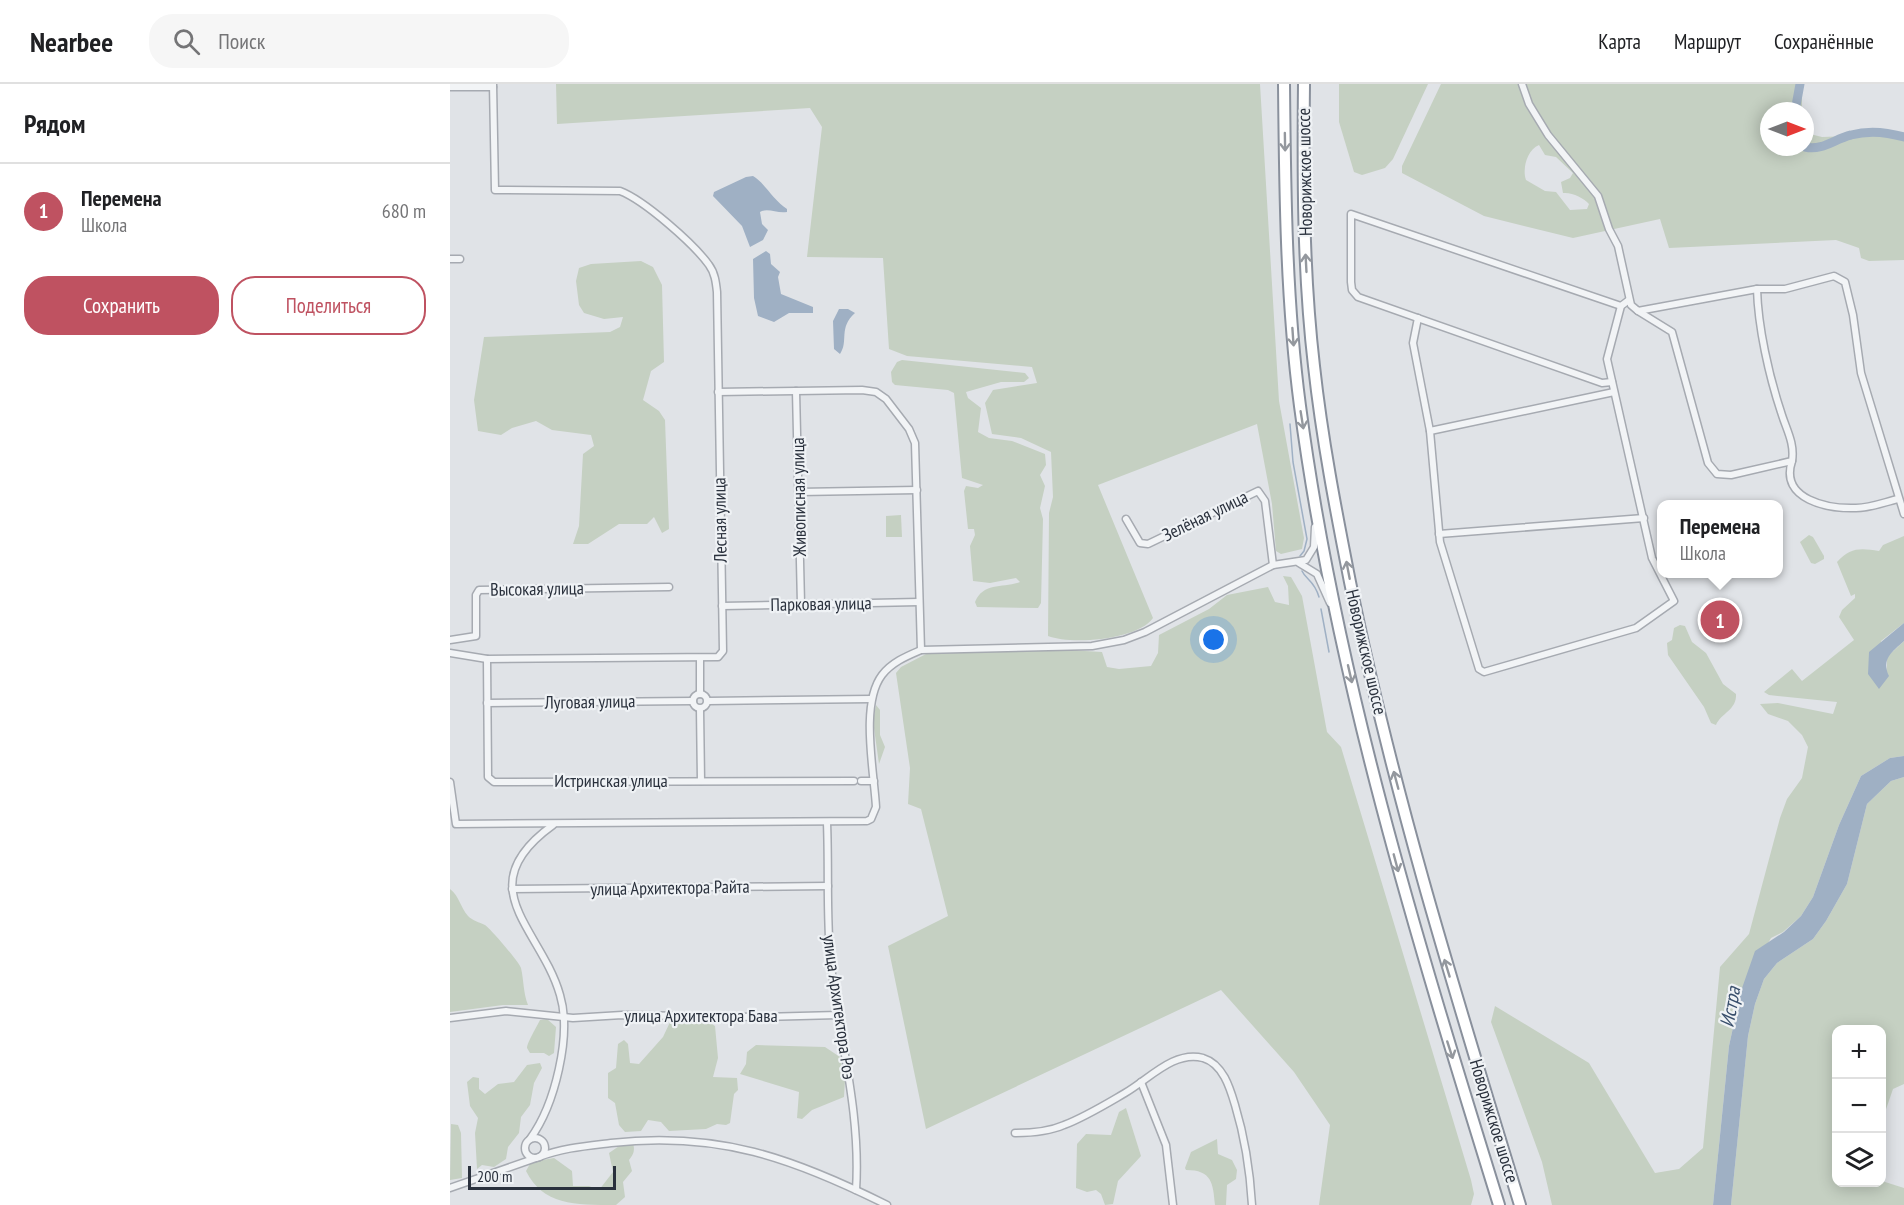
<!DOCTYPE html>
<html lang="ru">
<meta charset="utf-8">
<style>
body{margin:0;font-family:"PT Sans Narrow",sans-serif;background:#f6f6f6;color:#202124}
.controls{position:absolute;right:18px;bottom:18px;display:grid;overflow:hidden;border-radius:12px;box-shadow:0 3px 15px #0003}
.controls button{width:54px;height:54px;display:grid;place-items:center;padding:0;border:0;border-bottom:2px solid #e0e0e0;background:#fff;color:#202124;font:30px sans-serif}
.compass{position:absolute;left:1310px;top:18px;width:54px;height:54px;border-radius:50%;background:#fff;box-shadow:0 3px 15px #0003;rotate:90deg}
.scale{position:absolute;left:18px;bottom:15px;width:148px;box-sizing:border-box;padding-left:6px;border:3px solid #2a313d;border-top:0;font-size:16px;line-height:21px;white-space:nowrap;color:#2a313d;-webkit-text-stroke:4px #eff2f5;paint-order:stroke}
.you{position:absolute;left:764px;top:556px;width:21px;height:21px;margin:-15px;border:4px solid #fff;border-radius:50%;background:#1a73e8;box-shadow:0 0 0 9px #1a73e833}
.badge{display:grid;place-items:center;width:39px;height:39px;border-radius:50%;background:#bf5261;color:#fff;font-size:20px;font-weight:700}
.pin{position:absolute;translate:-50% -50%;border:3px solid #fff;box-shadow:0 2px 6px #0006}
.popup{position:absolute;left:1207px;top:416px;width:126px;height:78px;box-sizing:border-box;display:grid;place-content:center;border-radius:12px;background:#fff;filter:drop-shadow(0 2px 4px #0005);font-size:20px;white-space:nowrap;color:#757577}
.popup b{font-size:22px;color:#202124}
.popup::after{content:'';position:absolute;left:50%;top:100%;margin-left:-12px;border:12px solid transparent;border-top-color:#fff}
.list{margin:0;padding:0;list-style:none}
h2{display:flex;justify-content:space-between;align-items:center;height:78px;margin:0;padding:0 24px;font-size:26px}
h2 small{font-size:20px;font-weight:400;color:#757577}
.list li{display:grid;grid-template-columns:39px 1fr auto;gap:18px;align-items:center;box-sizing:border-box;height:96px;padding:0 24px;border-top:2px solid #e0e0e0}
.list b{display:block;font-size:22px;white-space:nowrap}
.list p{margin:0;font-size:20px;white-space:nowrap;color:#757577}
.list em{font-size:20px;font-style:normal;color:#757577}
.actions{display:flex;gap:12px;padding:18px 24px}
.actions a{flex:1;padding:14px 0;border:2px solid #bf5261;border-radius:24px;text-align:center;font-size:21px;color:#bf5261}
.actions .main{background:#bf5261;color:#fff}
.icon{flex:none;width:33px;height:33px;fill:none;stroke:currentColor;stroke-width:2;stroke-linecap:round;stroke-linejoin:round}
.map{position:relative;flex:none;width:1454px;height:1121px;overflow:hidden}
header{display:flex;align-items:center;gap:36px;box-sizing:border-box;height:84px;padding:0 30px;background:#fff;border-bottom:2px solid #e0e0e0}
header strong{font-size:28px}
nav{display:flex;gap:33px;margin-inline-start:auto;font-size:21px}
.search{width:420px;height:54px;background:#f6f6f6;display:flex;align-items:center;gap:15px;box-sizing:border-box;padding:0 21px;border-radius:24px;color:#757577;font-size:22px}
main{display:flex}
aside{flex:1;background:#fff}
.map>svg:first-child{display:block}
</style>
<header>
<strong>Nearbee</strong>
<div class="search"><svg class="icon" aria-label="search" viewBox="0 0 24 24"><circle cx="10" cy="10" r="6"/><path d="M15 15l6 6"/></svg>Поиск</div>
<nav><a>Карта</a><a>Маршрут</a><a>Сохранённые</a></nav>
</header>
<main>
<aside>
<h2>Рядом<small></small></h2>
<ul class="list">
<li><span class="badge">1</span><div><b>Перемена</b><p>Школа</p></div><em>680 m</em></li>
</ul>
<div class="actions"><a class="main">Сохранить</a><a>Поделиться</a></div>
</aside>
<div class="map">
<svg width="1454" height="1121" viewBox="0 0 1454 1121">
<rect width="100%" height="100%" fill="#e0e3e7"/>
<!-- green -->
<g fill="#c5d0c2" fill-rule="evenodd">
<path d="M106,0H810L829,317L854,454L852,465L831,470L826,467L822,420L807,340L648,401L703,534C688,556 621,561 598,552L599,429L603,413L601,368L571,354L542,350L535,319L543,306L587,299L582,283L457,272L439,265L433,174L357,173L372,43L360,24L107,40Z"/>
<polygon points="889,0 978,0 943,75 935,84 912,91 904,88 889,38"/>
<path d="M991,0H1352V27H1319V63H1355V47L1356,49L1372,53L1454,50V176L1419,177L1411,174L1409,164L1386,156L1219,164L1210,135L1123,154L1034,132L952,89V82ZM1089,61L1095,71L1106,73L1123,89L1120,94L1111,98L1113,109C1122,108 1134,114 1139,120L1137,125L1120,126L1106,108L1095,107L1076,96C1072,85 1077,66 1089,61Z"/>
<polygon points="191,177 203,183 212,201 214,278 201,287 193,316 209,327 215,336 219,445 212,449 204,433 197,440 169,440 138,460 123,460 129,442 133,370 144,362 141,351 102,346 86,337 62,344 51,351 28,347 24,316 34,253 160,248 170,243 173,233 154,235 134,229 129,221 126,197 129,184 141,180"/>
<path d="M452,276L575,289L579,294L574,298H551L516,308L518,314L531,324L528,348L539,354L562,357L595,370L596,381L590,391L595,402L590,424L593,435L591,519L588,524L527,523L525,518C533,498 553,504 570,498L566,494L540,499L523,497L520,462L525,451L524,445H518L514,407L516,402L528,404L533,401L512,394L504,309L498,306L445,301L442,298L441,288L447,278Z"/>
<polygon points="451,431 452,453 436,453 436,432"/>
<polygon points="1359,451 1363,453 1374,472 1374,475 1365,480 1361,479 1350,458"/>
<path d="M1454,452V539L1431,557L1437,587V573L1454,557V672L1440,674L1411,692L1389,741L1363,813L1351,832L1333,848L1321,854L1291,907L1279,962L1263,1121H1102L1092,1078L1041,938L1045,922L1139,979L1205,1089L1229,1085L1253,1064L1270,883L1299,850L1330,734L1337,715L1352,694L1358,663L1352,651L1338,637L1318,630L1310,620L1328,619L1383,630L1387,618L1319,611L1314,608L1342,585L1352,597L1404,556L1389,533L1392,526L1405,514V510L1401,512L1387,478C1400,463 1411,464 1429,467L1433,461Z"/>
<polygon points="833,492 841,493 852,512 877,648 891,663 1021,1096 1024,1110 1021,1121 869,1121 880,1041 844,988 771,906 476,1045 438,862 498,832 471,725 458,720 460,684 446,589 451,583 476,570 601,565 652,568 657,583 669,585 701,582 708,569 709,551 759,525 777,511 818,503 825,518 839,521 838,502"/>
<path d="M1230,541L1235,542L1242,558L1256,569L1273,600L1286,610C1287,626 1271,629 1266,641L1261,639L1254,623L1218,571L1217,559L1222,556L1224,544Z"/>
<polygon points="426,621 430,626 430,651 435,663 429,680 423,637"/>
<polygon points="1454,693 1454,1000 1443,1005 1432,1037 1432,946 1386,946 1386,1098 1432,1097 1454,1104 1454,1121 1281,1121 1298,952 1305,920 1314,895 1327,879 1363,855 1376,837 1397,800 1417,720 1441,697"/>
<path d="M0,805C10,813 10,823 18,832C23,837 29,838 35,841C40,844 70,879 71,884C74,897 73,908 78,921H53L0,928Z"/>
<path d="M97,935L106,943L104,969L99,972L94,969H80L77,964C77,959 87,942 90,936Z"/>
<polygon points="221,936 260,939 265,942 268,974 263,993 287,994 288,1006 284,1010 280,1039 276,1041 267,1040 256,1045 219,1047 211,1038 198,1036 191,1047 175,1048 169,1041 165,1019 158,1014 158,989 166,984 168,960 174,956 178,960 180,979 189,980 213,953"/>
<polygon points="306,961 375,963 390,973 395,996 394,1013 362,1026 352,1035 347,1034 349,1008 290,990 296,980 297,968"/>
<polygon points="90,979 92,984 84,999 80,1021 71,1033 69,1049 58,1063 56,1075 44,1083 32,1081 27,1085 25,1049 28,1034 20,1022 17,998 23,993 29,994 29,1005 35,1010 48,1000 64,998 77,981"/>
<polygon points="676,1024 691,1072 668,1097 663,1120 655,1121 651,1110 646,1106 637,1108 626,1104 627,1060 636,1050 661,1051 669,1028"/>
<polygon points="1,1040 8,1041 11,1049 12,1094 0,1096"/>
<path d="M767,1055L768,1070L782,1076L787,1086L786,1095L777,1101L776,1121H765C763,1099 762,1086 736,1086L735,1084L741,1068Z"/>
<path d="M175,1058L183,1059C185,1066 184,1070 179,1076L182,1087L173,1098L175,1113L166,1121C124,1121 93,1121 76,1087L81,1078L104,1074L122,1087L123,1102H139L149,1106L163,1088L159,1069Z"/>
</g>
<!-- water -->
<g fill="#9fb0c4">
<path d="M303,92C313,97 324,117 337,125V128C327,130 318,123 310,128L312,140L318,146L313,156L300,163L292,142L263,112L264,108L296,93Z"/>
<polygon points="316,167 320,170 321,180 330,188 328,193 331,210 363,223 363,229 339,229 324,238 308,232 304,214 303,175"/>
<path d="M389,225H398L405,229C388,244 399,257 390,270L384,265L383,237Z"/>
<path d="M1454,539V557C1442,568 1431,575 1439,592L1429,605L1418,590L1419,568Z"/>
<polygon points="1454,672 1454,693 1441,697 1417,720 1397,800 1376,837 1363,855 1327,879 1314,895 1305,920 1298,952 1281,1121 1263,1121 1279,962 1291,907 1305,867 1334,848 1351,832 1363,813 1389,741 1411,692 1440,674"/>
</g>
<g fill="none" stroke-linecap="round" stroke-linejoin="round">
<!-- stream -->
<g stroke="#9fb0c4" stroke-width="1.5">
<polyline points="840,340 843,378 857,455 854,467 850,472"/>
<path d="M852,487C856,496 864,496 869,513"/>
<polyline points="871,525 879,568"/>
</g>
<!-- river -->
<g stroke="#9fb0c4" stroke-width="9">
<polyline points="1345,27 1350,0"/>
<path d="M1355,63C1373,67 1384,55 1401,51C1419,46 1437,48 1454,53"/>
</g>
<defs>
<g id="minor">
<polyline points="1072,0 1079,20 1098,51 1148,112 1159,145 1168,162 1181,221 1188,227 1307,205"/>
<polyline points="0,3 43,3"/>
<polyline points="0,175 10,175"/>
<path d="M1188,227L1222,248L1258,379L1267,390L1281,391L1342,377C1345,359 1336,345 1331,328C1319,292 1308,243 1307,205H1335L1384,192L1395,198L1403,231L1411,289L1454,430"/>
<polyline points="968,234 963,259 980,347 990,458 1029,585 1034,588 1186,544 1224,517 1202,474 1157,275 1171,222 1179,216"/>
<polyline points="1162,298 1152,299 908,213 902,206 901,198 901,130 1171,222"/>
<polyline points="346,307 351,520"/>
<polyline points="268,308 412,306 426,308 436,315 459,345 465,359 471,566"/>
<polyline points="980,347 1164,308"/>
<path d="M1342,377C1329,416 1379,425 1406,424C1420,424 1435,418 1448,415"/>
<polyline points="349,408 467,406"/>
<polyline points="676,435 690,459 698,460 808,407 815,417 823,481"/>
<polyline points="989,450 1194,434"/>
<polyline points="849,479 867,490 880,519"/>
<polyline points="272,522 469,518"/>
<polyline points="0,556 26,552 26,511 29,506 219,503"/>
<path d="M0,569L37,575L268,573L273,567L267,208C266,199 265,189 259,181C244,160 194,116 170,107L45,106L43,0"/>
<polyline points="250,574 250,610"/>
<polyline points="37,575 38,693 44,698 404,697"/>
<circle cx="250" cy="617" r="7"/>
<polyline points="258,617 421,615"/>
<polyline points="37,619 243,617"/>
<polyline points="250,625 251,697"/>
<polyline points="411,697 424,697"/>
<path d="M0,698L6,740L417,737L421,735L426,723C424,687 410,620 432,591C442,578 457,572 471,566L642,562L674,556L695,548L823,481L856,476L864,463L865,443"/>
<path d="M377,739C379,787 376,835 381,882C390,957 411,1030 406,1106"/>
<polyline points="62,805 378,802"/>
<polyline points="0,934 56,927 123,934 172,931 307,933 388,931"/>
<polyline points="691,998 716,1061 723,1121"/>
<path d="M565,1049C582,1049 598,1048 614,1041C635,1033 656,1020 675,1009C698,996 724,966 753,974C773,980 780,1004 785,1021C795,1054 800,1087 802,1121"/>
<circle cx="85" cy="1064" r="10"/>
<path d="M80,1055C105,1021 122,951 110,911C91,844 17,803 103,741"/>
<path d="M89,1073C112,1064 136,1062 161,1059C268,1047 343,1074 437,1121"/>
<polyline points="0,1104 86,1074"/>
</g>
<g id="motorway">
<path d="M834,0C835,107 836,216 850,322C886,595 968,859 1049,1121"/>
<path d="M854,0C853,94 853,188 864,282C872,355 886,427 900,498C943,710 1007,915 1070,1121"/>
</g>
</defs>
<!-- minor casing -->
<use href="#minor" stroke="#a6aab1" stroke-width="9"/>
<!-- motorway casing -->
<use href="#motorway" stroke="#89909c" stroke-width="14"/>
<!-- minor -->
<use href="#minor" stroke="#f2f4f6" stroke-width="6"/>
<!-- motorway -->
<use href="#motorway" stroke="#fff" stroke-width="10"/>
</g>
<!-- one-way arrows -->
<defs><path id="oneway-shaft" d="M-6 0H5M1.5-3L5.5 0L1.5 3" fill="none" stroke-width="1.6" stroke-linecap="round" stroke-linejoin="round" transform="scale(1.5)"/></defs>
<g stroke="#94989e">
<use href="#oneway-shaft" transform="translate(835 58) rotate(89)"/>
<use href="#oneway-shaft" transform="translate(856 179) rotate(-93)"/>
<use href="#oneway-shaft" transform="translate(843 253) rotate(86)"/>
<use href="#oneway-shaft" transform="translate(852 336) rotate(81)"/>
<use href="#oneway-shaft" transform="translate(898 486) rotate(-101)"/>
<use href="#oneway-shaft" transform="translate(900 590) rotate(77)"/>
<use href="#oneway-shaft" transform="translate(946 696) rotate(-105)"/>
<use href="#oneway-shaft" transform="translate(946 779) rotate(75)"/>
<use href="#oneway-shaft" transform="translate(997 884) rotate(-107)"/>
<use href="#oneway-shaft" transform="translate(1000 966) rotate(72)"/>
</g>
<g text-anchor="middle" stroke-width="4.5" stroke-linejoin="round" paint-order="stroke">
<!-- street labels -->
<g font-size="18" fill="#2a313d" stroke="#eff2f5">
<text transform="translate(855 88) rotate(-91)" y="6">Новорижское шоссе</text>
<text transform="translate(349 413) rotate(-91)" y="6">Живописная улица</text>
<text transform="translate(755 432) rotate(-26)" y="6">Зелёная улица</text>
<text transform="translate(270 436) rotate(-91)" y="6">Лесная улица</text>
<text transform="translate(87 505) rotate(-1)" y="6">Высокая улица</text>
<text transform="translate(371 520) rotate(-1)" y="6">Парковая улица</text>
<text transform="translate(916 568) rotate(77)" y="6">Новорижское шоссе</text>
<text transform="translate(140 618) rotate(-1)" y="6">Луговая улица</text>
<text x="161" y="703">Истринская улица</text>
<text transform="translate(220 804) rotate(-1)" y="6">улица Архитектора Райта</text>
<text transform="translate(389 923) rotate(82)" y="6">улица Архитектора Роэ</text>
<text x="251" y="938">улица Архитектора Бава</text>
<text transform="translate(1044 1037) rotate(73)" y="6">Новорижское шоссе</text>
</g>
<!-- water labels -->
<g font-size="20" font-style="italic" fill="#394f6c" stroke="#eff2f5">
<text transform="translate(1280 923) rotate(-80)" y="7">Истра</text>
</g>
</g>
</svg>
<div class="controls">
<button>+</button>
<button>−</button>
<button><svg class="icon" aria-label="layers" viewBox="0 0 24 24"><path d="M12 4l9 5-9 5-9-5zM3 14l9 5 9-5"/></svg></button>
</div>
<svg class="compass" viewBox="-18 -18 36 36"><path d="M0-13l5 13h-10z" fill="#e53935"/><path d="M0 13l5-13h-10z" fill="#757577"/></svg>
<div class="scale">200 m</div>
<div class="you"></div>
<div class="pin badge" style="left:1270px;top:536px">1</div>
<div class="popup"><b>Перемена</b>Школа</div>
</div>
</main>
